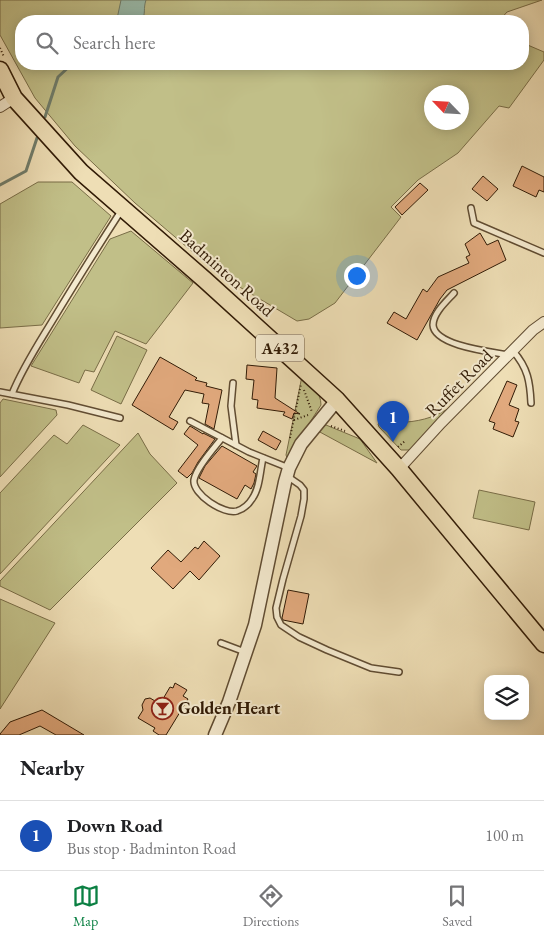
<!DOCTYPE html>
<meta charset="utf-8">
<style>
body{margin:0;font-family:"EB Garamond",serif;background:#f6f6f6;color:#202124}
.controls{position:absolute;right:15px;bottom:15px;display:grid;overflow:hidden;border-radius:10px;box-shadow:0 2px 12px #0003}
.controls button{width:45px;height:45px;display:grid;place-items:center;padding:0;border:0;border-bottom:1px solid #e0e0e0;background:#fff;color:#202124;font:25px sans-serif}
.compass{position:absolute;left:424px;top:85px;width:45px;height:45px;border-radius:50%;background:#fff;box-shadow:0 2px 12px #0003;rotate:295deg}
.you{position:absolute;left:356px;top:275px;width:18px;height:18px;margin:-12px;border:4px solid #fff;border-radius:50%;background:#1a73e8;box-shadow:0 0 0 8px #1a73e833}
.badge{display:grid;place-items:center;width:32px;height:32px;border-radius:50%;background:#0b8043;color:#fff;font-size:16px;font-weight:700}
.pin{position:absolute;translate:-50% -41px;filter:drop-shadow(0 1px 2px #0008)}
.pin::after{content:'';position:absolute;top:26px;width:18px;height:15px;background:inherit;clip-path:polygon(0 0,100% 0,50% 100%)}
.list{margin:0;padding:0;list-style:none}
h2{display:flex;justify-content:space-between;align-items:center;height:65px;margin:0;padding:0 20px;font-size:21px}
h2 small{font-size:16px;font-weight:400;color:#757577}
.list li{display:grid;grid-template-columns:32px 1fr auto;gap:15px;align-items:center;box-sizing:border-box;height:70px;padding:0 20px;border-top:1px solid #e0e0e0}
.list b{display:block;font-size:19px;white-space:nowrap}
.list p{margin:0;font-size:16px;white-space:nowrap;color:#757577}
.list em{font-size:16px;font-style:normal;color:#757577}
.icon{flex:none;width:28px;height:28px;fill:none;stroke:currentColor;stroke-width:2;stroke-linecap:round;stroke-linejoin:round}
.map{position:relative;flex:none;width:544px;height:735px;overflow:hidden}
.search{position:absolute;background:#fff;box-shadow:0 2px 12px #0003;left:15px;right:15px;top:15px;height:55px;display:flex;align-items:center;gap:12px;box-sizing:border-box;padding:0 18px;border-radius:20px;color:#757577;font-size:19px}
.sheet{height:135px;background:#fff}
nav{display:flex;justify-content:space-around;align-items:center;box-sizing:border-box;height:70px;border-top:1px solid #e0e0e0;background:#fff;font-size:14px;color:#757577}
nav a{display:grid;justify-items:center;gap:2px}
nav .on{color:#0b8043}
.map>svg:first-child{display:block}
</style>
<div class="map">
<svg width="544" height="735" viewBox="0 0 544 735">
<rect width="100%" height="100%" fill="#eedeb5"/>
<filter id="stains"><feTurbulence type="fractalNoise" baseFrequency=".004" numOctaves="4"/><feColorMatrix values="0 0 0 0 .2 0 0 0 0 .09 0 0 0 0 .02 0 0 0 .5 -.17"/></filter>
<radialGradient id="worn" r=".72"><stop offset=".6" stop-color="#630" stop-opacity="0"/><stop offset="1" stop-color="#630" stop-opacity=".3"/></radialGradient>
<!-- green -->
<g fill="#c1bf88" stroke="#796d47" fill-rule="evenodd">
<path d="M0,0H542L507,12L499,21H21V64H523V43L544,52V60L509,108L499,106L458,153L418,180L391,207L401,217L335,303L309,319L297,321L221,276L135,203L75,146L35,98L0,35ZM432,92H462V122H432Z"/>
<polygon points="38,182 72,182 111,216 42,325 0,328 0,204"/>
<polygon points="131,231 193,283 146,344 115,331 94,372 85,370 79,383 31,366 110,239"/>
<polygon points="117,336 147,350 121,404 91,390"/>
<path d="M302,376C311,384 321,392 321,405L287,458L286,455Z"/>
<polygon points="3,399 56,410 57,415 0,477 0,403"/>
<path d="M453,406L412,450H401L379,427L378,424L380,422C397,423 414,423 431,417C439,414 446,410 453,406Z"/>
<polygon points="83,425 120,445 0,574 0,493 54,435 67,444"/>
<polygon points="326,425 360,439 377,463 318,431"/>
<polygon points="138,433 150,454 177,483 50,610 0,586 0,581"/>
<polygon points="479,490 535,502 529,530 473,518"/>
<polygon points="0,599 55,623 0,709"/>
</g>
<!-- water -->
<path fill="#99bcad" stroke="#6f7c6a" d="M121,0H146C143,9 146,13 142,21H121L117,19Z"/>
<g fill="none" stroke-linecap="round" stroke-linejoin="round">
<!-- stream -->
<g stroke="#6f7c6a" stroke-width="3">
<polyline points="115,21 117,19"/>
<polyline points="45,117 58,77 72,64"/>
<polyline points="0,185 26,171 37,138"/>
</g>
</g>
<!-- building -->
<g fill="#e1a97d" stroke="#311b06">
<polygon points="522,166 544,177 544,192 539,190 536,197 513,186"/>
<polygon points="483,176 498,189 487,201 472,189"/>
<polygon points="420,183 428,190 402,215 395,207"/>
<polygon points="480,233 487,245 498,240 506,260 447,290 440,299 417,340 387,323 394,312 406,319 423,289 427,292 438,277 469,263 466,257 470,255 465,244"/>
<polygon points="160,357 197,378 195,380 207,383 206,386 222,390 214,429 205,424 209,404 202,403 204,394 185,390 169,417 178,422 173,430 132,405"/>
<polygon points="247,365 277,368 275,398 300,414 294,413 292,419 283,415 285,412 257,408 258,400 252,399 254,380 246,379"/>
<polygon points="507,381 517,385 509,405 519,409 515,421 519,422 513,437 493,429 495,423 489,421"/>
<polygon points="190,426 203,434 203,433 215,439 198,462 192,473 187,478 178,471 198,445 184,434"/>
<polygon points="263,431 281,441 276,450 258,440"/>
<polygon points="222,446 257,466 253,472 256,474 254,483 251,489 245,485 237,499 199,478 205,466"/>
<polygon points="204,541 220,556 199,580 190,571 173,589 151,568 168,550 181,562 195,547 198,549"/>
<polygon points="288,590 309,594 303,624 283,620 282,618"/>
<polygon points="175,683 187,690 183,696 188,699 166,735 159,735 153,731 155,728 138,718 143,710 142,705 145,699 150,698 160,704 170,687 173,688"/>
<polygon points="42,710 84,735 56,735 40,726 19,735 0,735 0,734 10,722"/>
</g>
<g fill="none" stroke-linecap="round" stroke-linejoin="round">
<defs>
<g id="service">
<polyline points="471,208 474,223 544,253"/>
<path d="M454,293C447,301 433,313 433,325C434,346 493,352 509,355"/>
<path d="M513,351C528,368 530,382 531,403"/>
<polyline points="233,383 231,406 236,445"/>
<polyline points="0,392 68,405 120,418"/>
<path d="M12,394C22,369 37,346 51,323C74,285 97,248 121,211"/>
<polyline points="190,421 249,452 289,468"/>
<path d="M222,438C214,448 196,468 194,480C192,494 224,515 237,511C243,509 249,504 252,499C260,488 260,471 263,458"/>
<polyline points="287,476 300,485 304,490 304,499 301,516 283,579 276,608 277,617 281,625 299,637 327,650 371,668 399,672"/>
<polyline points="221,643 245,652"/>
</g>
<g id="minor">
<polyline points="0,107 14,98"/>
<polyline points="399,469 441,423 533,330 544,322"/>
</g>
<polyline id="tertiary" points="215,735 229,702 255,625 285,482 289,468 301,444 337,400"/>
<polyline id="primary" points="0,70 14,98 81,172 205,280 337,400 399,469 544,644"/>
</defs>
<!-- service casing -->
<use href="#service" stroke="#604c32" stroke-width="8"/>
<!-- minor casing -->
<use href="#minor" stroke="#604c32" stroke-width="12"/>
<!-- tertiary casing -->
<use href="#tertiary" stroke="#604c32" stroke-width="15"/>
<!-- primary casing -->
<use href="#primary" stroke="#311b06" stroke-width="19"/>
<!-- path -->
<g stroke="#311b06" stroke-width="2" stroke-dasharray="1 2.5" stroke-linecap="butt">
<polyline points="0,48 4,57"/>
<polyline points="304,390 312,412"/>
<polyline points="294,420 308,415"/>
<polyline points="331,426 345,431"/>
<polyline points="290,438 301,384"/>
<polyline points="398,447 405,441"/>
</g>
<!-- service -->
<use href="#service" stroke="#f4eacf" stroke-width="5"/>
<!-- minor -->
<use href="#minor" stroke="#f4eacf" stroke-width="10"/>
<!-- tertiary -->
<use href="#tertiary" stroke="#f4eacf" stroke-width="12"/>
<!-- primary -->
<use href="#primary" stroke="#eedeb5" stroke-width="16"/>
</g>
<!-- icons -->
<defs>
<symbol id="bar-ring" viewBox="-11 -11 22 22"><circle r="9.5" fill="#f4eacf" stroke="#8f2418" stroke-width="1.5"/><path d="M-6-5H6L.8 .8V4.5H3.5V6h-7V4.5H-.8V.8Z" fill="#8f2418"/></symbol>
</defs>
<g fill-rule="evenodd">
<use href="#bar-ring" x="150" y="696" width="25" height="25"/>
</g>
<g text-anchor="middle" stroke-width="4" stroke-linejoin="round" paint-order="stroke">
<!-- shield labels -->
<rect fill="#f4eacf" stroke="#6c5942" stroke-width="1" x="256" y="334.5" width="48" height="27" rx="4"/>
<g font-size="16" font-weight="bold" fill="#311b06">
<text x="280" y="354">A432</text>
</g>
<!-- street labels -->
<g font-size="18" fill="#311b06" stroke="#f4eacf">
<text transform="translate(227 273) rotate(42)" y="6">Badminton Road</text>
<text transform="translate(459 383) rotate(-45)" y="6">Ruffet Road</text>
</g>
<!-- poi labels -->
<g font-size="18" font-weight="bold" fill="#311b06" stroke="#f4eacf" text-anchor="start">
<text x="178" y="714">Golden Heart</text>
</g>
</g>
<rect width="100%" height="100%" filter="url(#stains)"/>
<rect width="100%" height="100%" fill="url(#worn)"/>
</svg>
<div class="controls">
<button><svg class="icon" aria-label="layers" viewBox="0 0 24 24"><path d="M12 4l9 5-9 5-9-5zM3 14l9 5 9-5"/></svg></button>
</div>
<svg class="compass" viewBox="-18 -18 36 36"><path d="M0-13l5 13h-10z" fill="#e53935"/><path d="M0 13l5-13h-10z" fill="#757577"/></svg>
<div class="you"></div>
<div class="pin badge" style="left:393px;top:442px;background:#1a4fb4">1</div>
<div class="search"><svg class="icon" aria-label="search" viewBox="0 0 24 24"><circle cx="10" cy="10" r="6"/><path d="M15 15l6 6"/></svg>Search here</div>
</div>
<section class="sheet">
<h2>Nearby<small></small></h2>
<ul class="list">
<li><span class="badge" style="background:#1a4fb4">1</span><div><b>Down Road</b><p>Bus stop · Badminton Road</p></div><em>100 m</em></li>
</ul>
</section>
<nav>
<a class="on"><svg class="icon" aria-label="map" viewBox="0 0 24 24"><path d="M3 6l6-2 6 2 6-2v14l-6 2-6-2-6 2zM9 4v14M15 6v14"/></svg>Map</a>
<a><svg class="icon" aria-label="directions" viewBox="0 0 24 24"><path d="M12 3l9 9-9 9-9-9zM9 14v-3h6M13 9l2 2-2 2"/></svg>Directions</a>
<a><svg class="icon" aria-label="saved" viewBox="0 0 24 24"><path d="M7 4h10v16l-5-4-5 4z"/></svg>Saved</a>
</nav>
